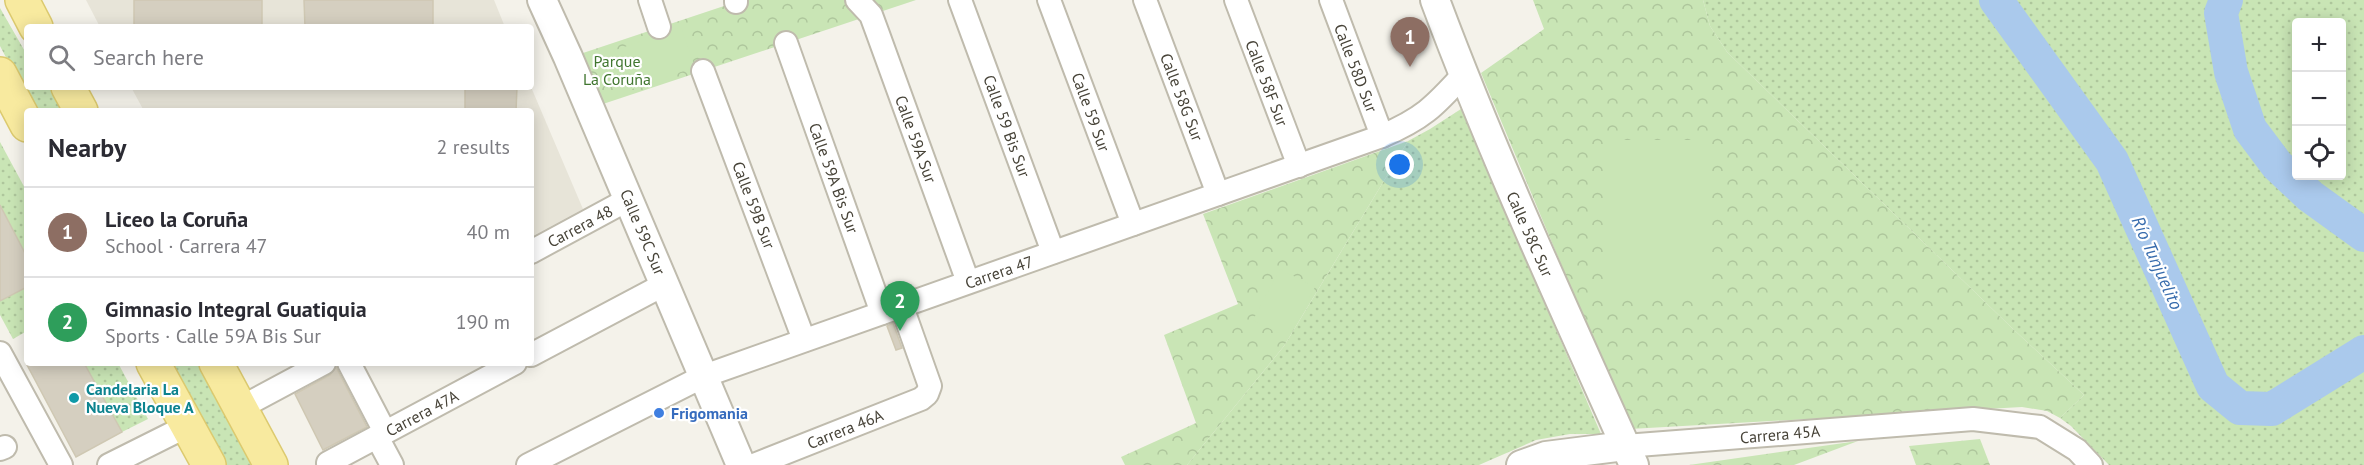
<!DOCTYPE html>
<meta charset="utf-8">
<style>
body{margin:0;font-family:"PT Sans",sans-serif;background:#f7f7f7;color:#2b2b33}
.controls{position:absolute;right:18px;top:18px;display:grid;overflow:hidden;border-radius:6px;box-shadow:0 3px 15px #0003}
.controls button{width:54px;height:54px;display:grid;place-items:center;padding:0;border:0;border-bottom:2px solid #e1e1e2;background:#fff;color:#2b2b33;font:30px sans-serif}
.you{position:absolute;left:1400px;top:165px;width:21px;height:21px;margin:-15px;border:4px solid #fff;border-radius:50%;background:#1a73e8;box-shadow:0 0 0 9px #1a73e833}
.badge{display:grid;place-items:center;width:39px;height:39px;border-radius:50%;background:#ec5f28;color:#fff;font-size:20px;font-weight:700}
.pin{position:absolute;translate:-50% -50px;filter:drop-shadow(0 2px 3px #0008)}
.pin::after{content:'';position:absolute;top:32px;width:21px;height:18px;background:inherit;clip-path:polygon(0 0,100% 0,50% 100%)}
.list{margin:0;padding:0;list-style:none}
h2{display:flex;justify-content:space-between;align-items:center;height:78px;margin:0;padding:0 24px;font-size:26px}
h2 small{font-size:20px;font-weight:400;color:#7c7c81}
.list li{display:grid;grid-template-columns:39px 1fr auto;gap:18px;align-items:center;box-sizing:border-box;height:90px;padding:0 24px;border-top:2px solid #e1e1e2}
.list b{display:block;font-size:22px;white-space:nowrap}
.list p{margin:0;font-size:20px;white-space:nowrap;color:#7c7c81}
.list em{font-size:20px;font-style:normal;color:#7c7c81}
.icon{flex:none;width:33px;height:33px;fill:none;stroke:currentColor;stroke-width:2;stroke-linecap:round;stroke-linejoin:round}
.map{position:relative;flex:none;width:2364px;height:465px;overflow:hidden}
.search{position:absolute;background:#fff;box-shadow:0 3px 15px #0003;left:24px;top:24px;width:510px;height:66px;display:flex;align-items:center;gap:15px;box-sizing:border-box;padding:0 21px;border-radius:6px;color:#7c7c81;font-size:22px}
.panel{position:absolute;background:#fff;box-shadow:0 3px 15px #0003;left:24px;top:108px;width:510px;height:258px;border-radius:6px}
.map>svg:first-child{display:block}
</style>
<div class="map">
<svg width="2364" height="465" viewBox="0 0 2364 465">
<defs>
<pattern id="grass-dots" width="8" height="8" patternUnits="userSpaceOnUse" patternTransform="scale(1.5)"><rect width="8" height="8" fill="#c9e5b5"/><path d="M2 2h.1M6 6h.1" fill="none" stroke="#aec69c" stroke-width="1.8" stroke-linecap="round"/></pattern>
<pattern id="forest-crowns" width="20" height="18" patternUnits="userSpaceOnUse" patternTransform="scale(1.5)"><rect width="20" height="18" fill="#c9e5b5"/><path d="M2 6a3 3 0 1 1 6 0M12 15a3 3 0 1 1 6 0" fill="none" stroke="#aec69c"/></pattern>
</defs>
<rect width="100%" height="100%" fill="#f4f2ea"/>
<!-- residential -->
<g fill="#e7e4d8">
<polygon points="86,0 494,0 505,27 100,27"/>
<polygon points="131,87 531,87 583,209 531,237 531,111 144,111"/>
</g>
<!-- grass -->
<g fill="url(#grass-dots)" fill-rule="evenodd">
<path d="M1703,0H2364V465H2109L2071,426L2060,418L2084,395L2012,328L1727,52L1710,26ZM2296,22H2342V176H2296Z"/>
<polygon points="0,8 27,55 27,87 49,87 63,111 34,111 0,46"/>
<polygon points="1461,109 1601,434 1570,434 1536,440 1479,465 1187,465 1284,346 1408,141 1430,129"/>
<polygon points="0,142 27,192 27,257 0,205"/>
<polygon points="27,287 27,331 13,339 0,315 0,301"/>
<polygon points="84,363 118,363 148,419 122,432"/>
<polygon points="168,363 199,363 255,465 224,465"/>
</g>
<!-- forest -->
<g fill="url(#forest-crowns)">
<polygon points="742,0 916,0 600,105 580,54"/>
<polygon points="1533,0 1703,0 1710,26 1727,52 2012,328 2084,395 2060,418 2047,411 2022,407 1630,429 1481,73 1544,29"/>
<polygon points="1408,141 1284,346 1187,465 1125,465 1121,457 1196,423 1164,335 1238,304 1203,214"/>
<polygon points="1980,439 1990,465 1916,465 1909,446"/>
<polygon points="1858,441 1794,465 1689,465"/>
</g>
<!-- pitch -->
<g fill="#c9e5b5">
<polygon points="681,27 695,67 624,92 610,52"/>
<rect x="1606" y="140" width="105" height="153"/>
<polygon points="1280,269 1315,287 1288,338 1253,320"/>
</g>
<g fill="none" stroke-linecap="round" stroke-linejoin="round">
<!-- river -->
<g stroke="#aac9ec" stroke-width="34">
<polyline points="1996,0 2112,161 2213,386 2240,408 2272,409 2364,352"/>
<polyline points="2226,0 2221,13 2231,72 2250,129 2277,165 2310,196 2364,235"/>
</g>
</g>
<!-- building -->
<g fill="#d5cfc0" stroke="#cfc8b3" stroke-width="1.5">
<rect x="134" y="0" width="128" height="27"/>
<polygon points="304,0 433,0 433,27 305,27"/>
<polygon points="465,87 517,87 516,111 465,111"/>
<polygon points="0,205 27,257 27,287 0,301"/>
<polygon points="893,323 902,348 896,350 887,326"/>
<polygon points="26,363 84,363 122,432 76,457"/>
<polygon points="336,367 367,427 323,450 295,394 330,375"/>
</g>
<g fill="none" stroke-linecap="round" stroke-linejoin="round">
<defs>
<g id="minor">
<polyline points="650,0 659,27"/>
<polyline points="736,0 736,2"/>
<polyline points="857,0 871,15 878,34 968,282"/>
<polyline points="960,0 1053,252"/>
<polyline points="1049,0 1133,224"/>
<polyline points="1145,0 1218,194"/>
<polyline points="1236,0 1299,166"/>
<polyline points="1331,0 1382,136"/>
<polyline points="786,43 882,313"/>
<polyline points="703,71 804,340"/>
<polyline points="531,252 629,199"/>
<polyline points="0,353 61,465"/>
<polyline points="531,355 665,284"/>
<polyline points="349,363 385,432"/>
<polyline points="240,408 324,363"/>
<polyline points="377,437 392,465"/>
<polyline points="1625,446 1973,419 2040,427 2077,450 2091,465"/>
<polyline points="0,449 5,447"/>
<polyline points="328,463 515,363"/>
<polyline points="109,465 187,426"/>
<path d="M528,465L704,376L1382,136C1422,119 1434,107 1463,75"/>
<polyline points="754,465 921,399 927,394 930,386 902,307"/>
</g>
<g id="tertiary">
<polyline points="542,0 568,57 741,465"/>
<path d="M1435,0C1494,158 1565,311 1634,465"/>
<polyline points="1521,465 1546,456 1625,446"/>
</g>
<g id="primary">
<polyline points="22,0 36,27"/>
<polyline points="0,74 27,125"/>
<polyline points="68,87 81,111"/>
<polyline points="153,363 209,465"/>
<polyline points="216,363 271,465"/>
</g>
</defs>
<!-- minor casing -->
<use href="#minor" stroke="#bfbbad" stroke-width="26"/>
<!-- tertiary casing -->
<use href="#tertiary" stroke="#bfbbad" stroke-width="32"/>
<!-- primary casing -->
<use href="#primary" stroke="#dcca6f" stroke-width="36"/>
<!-- minor -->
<use href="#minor" stroke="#fff" stroke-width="22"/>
<!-- tertiary -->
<use href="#tertiary" stroke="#fff" stroke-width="28"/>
<!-- primary -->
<use href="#primary" stroke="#f8ea9f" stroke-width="33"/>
</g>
<!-- markers -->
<circle fill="#0f9aa8" stroke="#fff" stroke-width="2" cx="74" cy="398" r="6"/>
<circle fill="#3f7fe0" stroke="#fff" stroke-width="2" cx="659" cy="413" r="6"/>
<g text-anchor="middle" stroke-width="4.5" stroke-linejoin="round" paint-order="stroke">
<!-- park labels -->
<g font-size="16" fill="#40762f" stroke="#fff">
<text x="617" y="67">Parque<tspan x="617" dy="18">La Coruña</tspan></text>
</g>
<!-- street labels -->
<g font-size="16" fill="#474338" stroke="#fff">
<text transform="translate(1356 68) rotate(69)" y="6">Calle 58D Sur</text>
<text transform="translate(1267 83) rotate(69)" y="6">Calle 58F Sur</text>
<text transform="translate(1182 97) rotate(69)" y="6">Calle 58G Sur</text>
<text transform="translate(1091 112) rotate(70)" y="6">Calle 59 Sur</text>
<text transform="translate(1007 126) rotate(70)" y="6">Calle 59 Bis Sur</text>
<text transform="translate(916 139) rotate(70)" y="6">Calle 59A Sur</text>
<text transform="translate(834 178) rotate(70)" y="6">Calle 59A Bis Sur</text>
<text transform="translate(754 205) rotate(69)" y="6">Calle 59B Sur</text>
<text transform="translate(580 226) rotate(-28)" y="6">Carrera 48</text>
<text transform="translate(643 232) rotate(67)" y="6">Calle 59C Sur</text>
<text transform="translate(1530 234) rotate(66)" y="6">Calle 58C Sur</text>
<text transform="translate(999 272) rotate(-19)" y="6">Carrera 47</text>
<text transform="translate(422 413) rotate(-28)" y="6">Carrera 47A</text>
<text transform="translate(845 429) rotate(-22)" y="6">Carrera 46A</text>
<text transform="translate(1780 434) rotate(-5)" y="6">Carrera 45A</text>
</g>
<!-- culture labels -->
<g font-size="16" font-weight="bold" fill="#0d838f" stroke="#fff" text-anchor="start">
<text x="86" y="395">Candelaria La<tspan x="86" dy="18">Nueva Bloque A</tspan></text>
</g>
<!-- shop labels -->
<g font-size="16" font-weight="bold" fill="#366cbe" stroke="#fff" text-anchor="start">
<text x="671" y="419">Frigomania</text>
</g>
<!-- water labels -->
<g font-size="18" font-style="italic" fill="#386cad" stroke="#fff">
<text transform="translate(2157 263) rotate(66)" y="6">Río Tunjuelito</text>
</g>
</g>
</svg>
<div class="controls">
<button>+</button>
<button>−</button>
<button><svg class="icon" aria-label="locate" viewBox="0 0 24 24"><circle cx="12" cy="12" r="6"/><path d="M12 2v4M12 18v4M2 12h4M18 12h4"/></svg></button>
</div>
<div class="you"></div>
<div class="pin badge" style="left:1410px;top:67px;background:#8d6e63">1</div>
<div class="pin badge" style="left:900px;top:331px;background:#2e9e5b">2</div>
<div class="search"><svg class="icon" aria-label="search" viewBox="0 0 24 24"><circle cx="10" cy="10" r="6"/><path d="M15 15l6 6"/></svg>Search here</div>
<section class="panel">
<h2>Nearby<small>2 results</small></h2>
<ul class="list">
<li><span class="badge" style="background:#8d6e63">1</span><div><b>Liceo la Coruña</b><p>School · Carrera 47</p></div><em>40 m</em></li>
<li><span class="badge" style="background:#2e9e5b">2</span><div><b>Gimnasio Integral Guatiquia</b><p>Sports · Calle 59A Bis Sur</p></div><em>190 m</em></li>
</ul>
</section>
</div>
